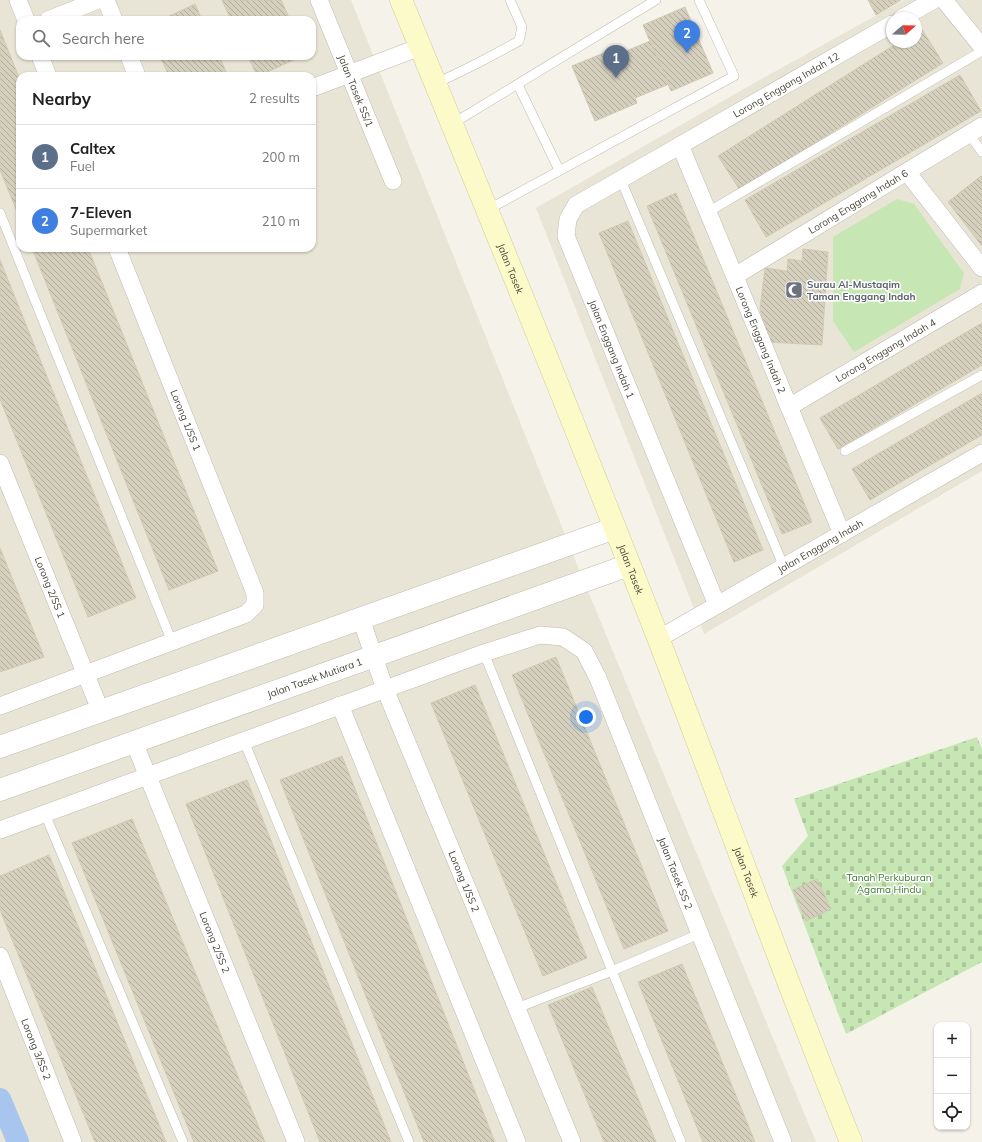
<!DOCTYPE html>
<meta charset="utf-8">
<style>
body{margin:0;font-family:Mulish,sans-serif;background:#f2f2f2;color:#222}
.controls{position:absolute;right:12px;bottom:12px;display:grid;overflow:hidden;border-radius:8px;box-shadow:0 1px 3px #0004}
.controls button{width:36px;height:36px;display:grid;place-items:center;padding:0;border:0;border-bottom:1px solid #e0e0e0;background:#fff;color:#222;font:20px sans-serif}
.compass{position:absolute;left:886px;top:12px;width:36px;height:36px;border-radius:50%;background:#fff;box-shadow:0 1px 3px #0004;rotate:70deg}
.you{position:absolute;left:586px;top:717px;width:14px;height:14px;margin:-10px;border:3px solid #fff;border-radius:50%;background:#1a73e8;box-shadow:0 0 0 6px #1a73e833}
.badge{display:grid;place-items:center;width:26px;height:26px;border-radius:50%;background:#ea580c;color:#fff;font-size:13px;font-weight:700}
.pin{position:absolute;translate:-50% -33px;filter:drop-shadow(0 1px 2px #0008)}
.pin::after{content:'';position:absolute;top:21px;width:14px;height:12px;background:inherit;clip-path:polygon(0 0,100% 0,50% 100%)}
.list{margin:0;padding:0;list-style:none}
h2{display:flex;justify-content:space-between;align-items:center;height:52px;margin:0;padding:0 16px;font-size:17px}
h2 small{font-size:13px;font-weight:400;color:#767676}
.list li{display:grid;grid-template-columns:26px 1fr auto;gap:12px;align-items:center;box-sizing:border-box;height:64px;padding:0 16px;border-top:1px solid #e0e0e0}
.list b{display:block;font-size:15px;white-space:nowrap}
.list p{margin:0;font-size:13px;white-space:nowrap;color:#767676}
.list em{font-size:13px;font-style:normal;color:#767676}
.icon{flex:none;width:22px;height:22px;fill:none;stroke:currentColor;stroke-width:2;stroke-linecap:round;stroke-linejoin:round}
.map{position:relative;flex:none;width:982px;height:1142px;overflow:hidden}
.search{position:absolute;background:#fff;box-shadow:0 1px 3px #0004;left:16px;top:16px;width:300px;height:44px;display:flex;align-items:center;gap:10px;box-sizing:border-box;padding:0 14px;border-radius:12px;color:#767676;font-size:15px}
.panel{position:absolute;background:#fff;box-shadow:0 1px 3px #0004;left:16px;top:72px;width:300px;height:180px;border-radius:12px}
.map>svg:first-child{display:block}
</style>
<div class="map">
<svg width="982" height="1142" viewBox="0 0 982 1142">
<defs>
<pattern id="cemetery-stones" width="16" height="16" patternUnits="userSpaceOnUse"><rect width="16" height="16" fill="#c6e7b3"/><path d="M2 7V4a2 2 0 0 1 4 0v3zM10 15v-3a2 2 0 0 1 4 0v3z" fill="#abc79b"/></pattern>
<pattern id="building-back-hatch" width="6" height="6" patternUnits="userSpaceOnUse"><rect width="6" height="6" fill="#d5d0be"/><path d="M-1 5l2 2M0 0l6 6M5-1l2 2" fill="none" stroke="#afaa9b"/></pattern>
</defs>
<rect width="100%" height="100%" fill="#f4f2e9"/>
<!-- residential -->
<g fill="#e8e5d7" fill-rule="evenodd">
<path d="M0,0H351L578,567L816,1142H0ZM20,20H312V56H20ZM20,76H312V248H20Z"/>
<path d="M904,0H982V471L704,634L536,208L756,82ZM892,18H916V42H892Z"/>
</g>
<!-- cemetery -->
<polygon fill="url(#cemetery-stones)" points="977,737 982,749 982,962 846,1034 782,866 808,836 794,799"/>
<!-- garden -->
<polygon fill="#c6e7b3" points="897,199 914,204 964,273 960,289 854,352 833,321 833,237"/>
<g fill="none" stroke-linecap="round" stroke-linejoin="round">
<!-- canal -->
<polyline stroke="#a7c5ef" stroke-width="22" points="0,1099 18,1142"/>
</g>
<!-- building -->
<g fill="url(#building-back-hatch)" stroke="#d0c9b2">
<polygon points="222,0 281,0 290,20 231,20"/>
<polygon points="868,0 901,0 876,15"/>
<polygon points="195,4 202,20 161,20"/>
<polygon points="685,7 713,73 671,91 643,25"/>
<polygon points="921,28 943,63 740,190 718,156 899,42 916,42 916,31"/>
<polygon points="0,30 20,80 20,219 0,170"/>
<polygon points="650,41 669,84 635,98 637,103 595,121 572,66 616,48 619,54"/>
<polygon points="160,56 219,56 228,76 169,76"/>
<polygon points="248,56 302,56 259,76 257,76"/>
<polygon points="960,75 981,111 766,237 745,200"/>
<polygon points="981,176 982,177 982,246 948,202"/>
<polygon points="676,193 812,522 782,534 647,206"/>
<polygon points="628,221 763,550 734,562 599,233"/>
<polygon points="32,248 88,248 218,571 169,590"/>
<polygon points="803,249 828,252 822,345 768,342 760,309 765,268 787,271 788,259 802,261"/>
<polygon points="0,260 136,598 88,617 0,399"/>
<polygon points="982,323 982,365 838,449 820,418"/>
<polygon points="982,393 982,435 870,500 852,469"/>
<polygon points="0,548 44,657 0,672"/>
<polygon points="556,657 668,931 624,949 512,675"/>
<polygon points="475,685 587,958 543,976 431,703"/>
<polygon points="342,756 495,1142 424,1142 280,780"/>
<polygon points="247,780 391,1142 320,1142 186,804"/>
<polygon points="132,819 265,1142 194,1142 72,843"/>
<polygon points="49,855 166,1142 95,1142 0,910 0,876"/>
<polygon points="817,879 831,909 806,921 793,890"/>
<polygon points="682,964 755,1142 703,1142 638,982"/>
<polygon points="592,987 656,1142 604,1142 548,1005"/>
</g>
<g fill="none" stroke-linecap="round" stroke-linejoin="round">
<defs>
<g id="service">
<polyline points="435,84 478,63 519,41 522,27 510,0"/>
<polyline points="518,85 559,170"/>
<polyline points="452,124 656,0"/>
<polyline points="969,134 982,152"/>
<polyline points="621,180 784,567"/>
<polyline points="487,210 734,76 699,0"/>
<polyline points="708,212 982,51"/>
<polyline points="0,213 172,642"/>
<polyline points="845,451 982,375"/>
<polyline points="484,653 681,1142"/>
<polyline points="244,741 409,1142"/>
<polyline points="45,814 183,1142"/>
<polyline points="517,1008 612,971 699,934"/>
</g>
<g id="minor">
<polyline points="18,0 26,20"/>
<polyline points="106,0 114,20"/>
<path id="s1" d="M319,0L393,181"/>
<polyline points="944,0 982,47"/>
<polyline points="902,18 934,0"/>
<polyline points="48,20 98,0"/>
<polyline points="40,56 48,76"/>
<polyline points="129,56 137,76"/>
<polyline points="312,88 420,47"/>
<path id="s2" d="M680,145L842,534"/>
<polyline points="907,172 982,268"/>
<path id="s3" d="M735,276L982,126"/>
<path id="s4" d="M789,407L982,293"/>
<path id="s5" d="M0,463L101,712"/>
<path id="s6" d="M717,605L566,236L568,219L576,205L892,24"/>
<path id="s7" d="M361,619L385,689L572,1142"/>
<path id="s8" d="M658,639L982,453"/>
<polyline points="340,705 517,1142"/>
<polyline points="0,706 246,614 255,605 255,593 117,248"/>
<path id="s9" d="M134,742L296,1142"/>
<path id="s10" d="M0,830L484,653L540,635L563,637L584,651L598,678L783,1142"/>
<path id="s11" d="M0,956L73,1142"/>
</g>
<g id="tertiary">
<polyline points="0,747 615,528"/>
<path id="s12" d="M0,790L629,565"/>
</g>
<g id="secondary">
<path id="s13" d="M401,0C488,211 574,422 657,635C722,804 783,974 851,1142"/>
</g>
</defs>
<!-- service casing -->
<use href="#service" stroke="#bfbcab" stroke-width="10"/>
<!-- minor casing -->
<use href="#minor" stroke="#bfbcab" stroke-width="18"/>
<!-- tertiary casing -->
<use href="#tertiary" stroke="#bfbcab" stroke-width="23"/>
<!-- secondary casing -->
<use href="#secondary" stroke="#d3cd99" stroke-width="23"/>
<!-- service -->
<use href="#service" stroke="#fff" stroke-width="9"/>
<!-- minor -->
<use href="#minor" stroke="#fff" stroke-width="17"/>
<!-- tertiary -->
<use href="#tertiary" stroke="#fff" stroke-width="22"/>
<!-- secondary -->
<use href="#secondary" stroke="#fdfac9" stroke-width="22"/>
</g>
<!-- icons -->
<defs>
<symbol id="mosque-square" viewBox="-11 -11 22 22"><rect x="-9" y="-9" width="18" height="18" rx="4" fill="#6b7280" stroke="#fff"/><path d="M3.5-4.9A6 6 0 1 0 3.5 4.9A5 5 0 1 1 3.5-4.9Z" fill="#fff"/></symbol>
</defs>
<g fill-rule="evenodd">
<use href="#mosque-square" x="784" y="280" width="20" height="20"/>
</g>
<g text-anchor="middle" stroke-width="3" stroke-linejoin="round" paint-order="stroke">
<!-- street labels -->
<g font-size="10" fill="#474437" stroke="#fff">
<text dy="4" stroke="none"><textPath href="#s6" startOffset="674">Lorong Enggang Indah 12</textPath></text>
<text dy="4" stroke="none"><textPath href="#s1" startOffset="98">Jalan Tasek SS/1</textPath></text>
<text dy="4" stroke="none"><textPath href="#s3" startOffset="144">Lorong Enggang Indah 6</textPath></text>
<text dy="4" stroke="none"><textPath href="#s13" startOffset="290">Jalan Tasek</textPath></text>
<text dy="4" stroke="none"><textPath href="#s2" startOffset="211">Lorong Enggang Indah 2</textPath></text>
<text transform="translate(612 349) rotate(68)" y="4">Jalan Enggang Indah 1</text>
<text dy="4" stroke="none"><textPath href="#s4" startOffset="112">Lorong Enggang Indah 4</textPath></text>
<text transform="translate(186 420) rotate(68)" y="4">Lorong 1/SS 1</text>
<text dy="4" stroke="none"><textPath href="#s8" startOffset="187">Jalan Enggang Indah</textPath></text>
<text dy="4" stroke="none"><textPath href="#s13" startOffset="614">Jalan Tasek</textPath></text>
<text dy="4" stroke="none"><textPath href="#s5" startOffset="134">Lorong 2/SS 1</textPath></text>
<text dy="4" stroke="none"><textPath href="#s12" startOffset="334">Jalan Tasek Mutiara 1</textPath></text>
<text dy="4" stroke="none"><textPath href="#s13" startOffset="938">Jalan Tasek</textPath></text>
<text dy="4" stroke="none"><textPath href="#s10" startOffset="863">Jalan Tasek SS 2</textPath></text>
<text dy="4" stroke="none"><textPath href="#s7" startOffset="282">Lorong 1/SS 2</textPath></text>
<text dy="4" stroke="none"><textPath href="#s9" startOffset="216">Lorong 2/SS 2</textPath></text>
<text dy="4" stroke="none"><textPath href="#s11" startOffset="100">Lorong 3/SS 2</textPath></text>
</g>
<!-- worship labels -->
<g font-size="10" font-weight="bold" fill="#5b616d" stroke="#fff" text-anchor="start">
<text x="807" y="288">Surau Al-Mustaqim<tspan x="807" dy="12">Taman Enggang Indah</tspan></text>
</g>
<!-- park labels -->
<g font-size="10" fill="#3b782b" stroke="#fff">
<text x="889" y="881">Tanah Perkuburan<tspan x="889" dy="12">Agama Hindu</tspan></text>
</g>
</g>
</svg>
<div class="controls">
<button>+</button>
<button>−</button>
<button><svg class="icon" aria-label="locate" viewBox="0 0 24 24"><circle cx="12" cy="12" r="6"/><path d="M12 2v4M12 18v4M2 12h4M18 12h4"/></svg></button>
</div>
<svg class="compass" viewBox="-18 -18 36 36"><path d="M0-13l5 13h-10z" fill="#e53935"/><path d="M0 13l5-13h-10z" fill="#767676"/></svg>
<div class="you"></div>
<div class="pin badge" style="left:616px;top:78px;background:#5c6f8a">1</div>
<div class="pin badge" style="left:687px;top:53px;background:#3f7fe0">2</div>
<div class="search"><svg class="icon" aria-label="search" viewBox="0 0 24 24"><circle cx="10" cy="10" r="6"/><path d="M15 15l6 6"/></svg>Search here</div>
<section class="panel">
<h2>Nearby<small>2 results</small></h2>
<ul class="list">
<li><span class="badge" style="background:#5c6f8a">1</span><div><b>Caltex</b><p>Fuel</p></div><em>200 m</em></li>
<li><span class="badge" style="background:#3f7fe0">2</span><div><b>7-Eleven</b><p>Supermarket</p></div><em>210 m</em></li>
</ul>
</section>
</div>
